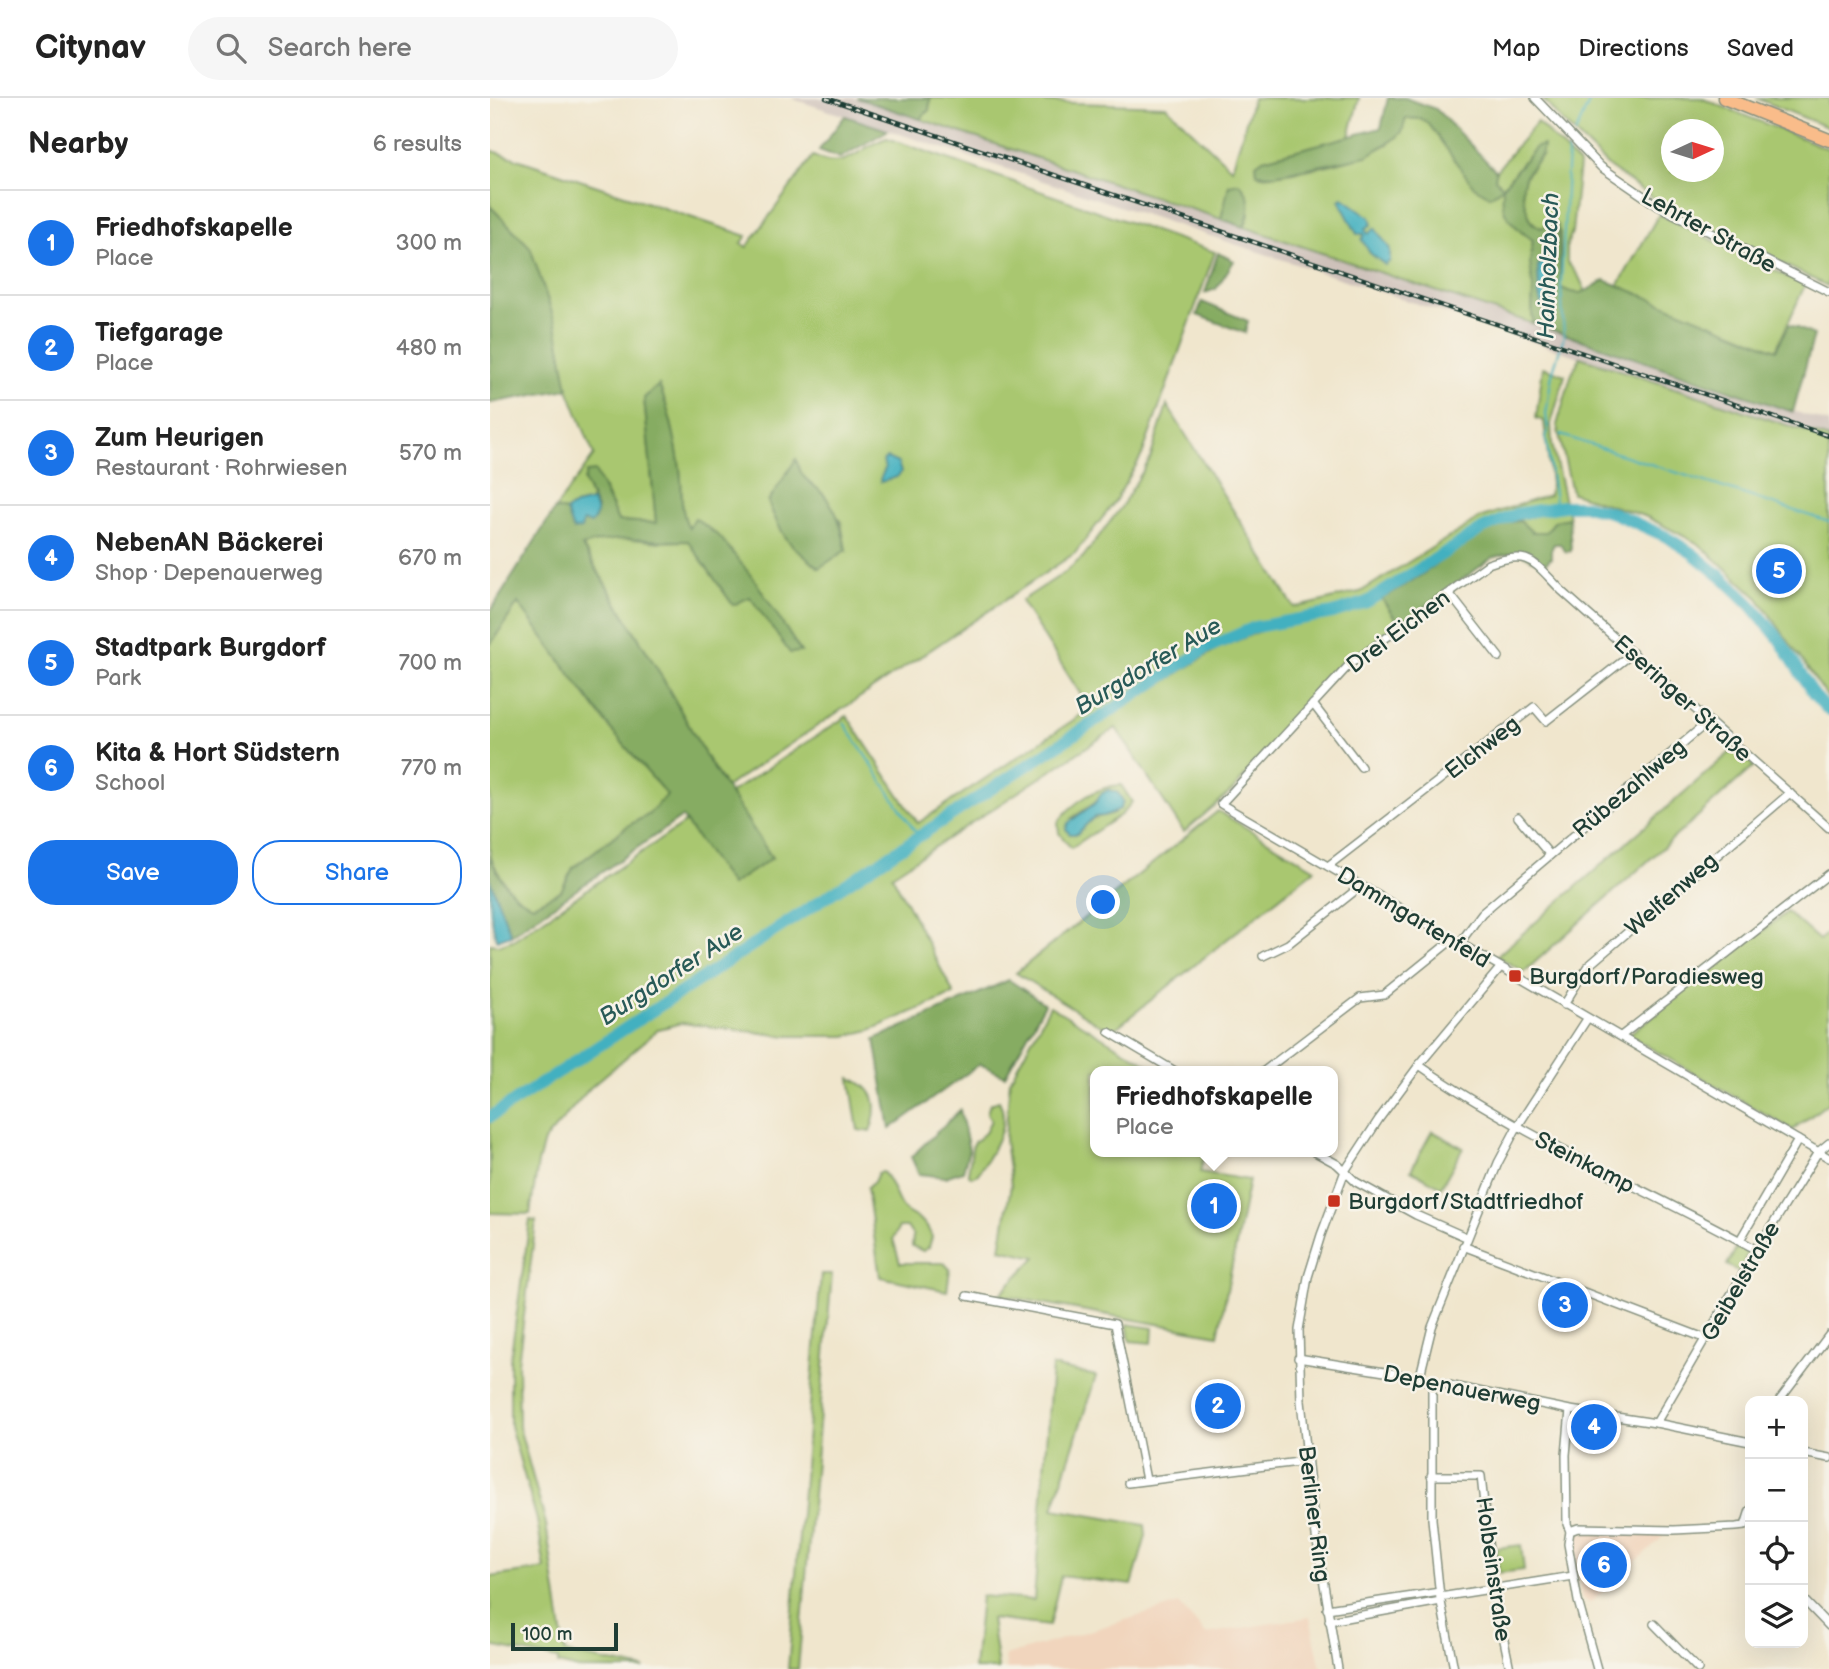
<!DOCTYPE html>
<meta charset="utf-8">
<style>
body{margin:0;font-family:"Balsamiq Sans",sans-serif;background:#f6f6f6;color:#222}
.controls{position:absolute;right:21px;bottom:21px;display:grid;overflow:hidden;border-radius:14px;box-shadow:0 7px 28px #0002}
.controls button{width:63px;height:63px;display:grid;place-items:center;padding:0;border:0;border-bottom:2px solid #e0e0e0;background:#fff;color:#222;font:35px sans-serif}
.compass{position:absolute;left:1171px;top:21px;width:63px;height:63px;border-radius:50%;background:#fff;box-shadow:0 7px 28px #0002;rotate:86deg}
.scale{position:absolute;left:21px;bottom:18px;width:107px;box-sizing:border-box;padding-left:7px;border:4px solid #1f3d34;border-top:0;font-size:19px;line-height:24px;white-space:nowrap;color:#1f3d34;-webkit-text-stroke:5px #f7f3e8;paint-order:stroke}
.you{position:absolute;left:614px;top:805px;width:24px;height:24px;margin:-18px;border:5px solid #fff;border-radius:50%;background:#1a73e8;box-shadow:0 0 0 10px #1a73e833}
.badge{display:grid;place-items:center;width:46px;height:46px;border-radius:50%;background:#1a73e8;color:#fff;font-size:23px;font-weight:700}
.pin{position:absolute;translate:-50% -50%;border:4px solid #fff;box-shadow:0 2px 7px #0006}
.popup{position:absolute;left:600px;top:968px;width:248px;height:91px;box-sizing:border-box;display:grid;place-content:center;border-radius:14px;background:#fff;filter:drop-shadow(0 2px 5px #0005);font-size:23px;white-space:nowrap;color:#767676}
.popup b{font-size:26px;color:#222}
.popup::after{content:'';position:absolute;left:50%;top:100%;margin-left:-14px;border:14px solid transparent;border-top-color:#fff}
.list{margin:0;padding:0;list-style:none}
h2{display:flex;justify-content:space-between;align-items:center;height:91px;margin:0;padding:0 28px;font-size:30px}
h2 small{font-size:23px;font-weight:400;color:#767676}
.list li{display:grid;grid-template-columns:46px 1fr auto;gap:21px;align-items:center;box-sizing:border-box;height:105px;padding:0 28px;border-top:2px solid #e0e0e0}
.list b{display:block;font-size:26px;white-space:nowrap}
.list p{margin:0;font-size:23px;white-space:nowrap;color:#767676}
.list em{font-size:23px;font-style:normal;color:#767676}
.actions{display:flex;gap:14px;padding:21px 28px}
.actions a{flex:1;padding:16px 0;border:2px solid #1a73e8;border-radius:28px;text-align:center;font-size:24px;color:#1a73e8}
.actions .main{background:#1a73e8;color:#fff}
.icon{flex:none;width:38px;height:38px;fill:none;stroke:currentColor;stroke-width:2;stroke-linecap:round;stroke-linejoin:round}
.map{position:relative;flex:none;width:1339px;height:1571px;overflow:hidden}
header{display:flex;align-items:center;gap:42px;box-sizing:border-box;height:98px;padding:0 35px;background:#fff;border-bottom:2px solid #e0e0e0}
header strong{font-size:33px}
nav{display:flex;gap:38px;margin-inline-start:auto;font-size:24px}
.search{width:490px;height:63px;background:#f6f6f6;display:flex;align-items:center;gap:18px;box-sizing:border-box;padding:0 24px;border-radius:38px;color:#767676;font-size:26px}
main{display:flex}
aside{flex:1;background:#fff}
.map>svg:first-child{display:block}
</style>
<header>
<strong>Citynav</strong>
<div class="search"><svg class="icon" aria-label="search" viewBox="0 0 24 24"><circle cx="10" cy="10" r="6"/><path d="M15 15l6 6"/></svg>Search here</div>
<nav><a>Map</a><a>Directions</a><a>Saved</a></nav>
</header>
<main>
<aside>
<h2>Nearby<small>6 results</small></h2>
<ul class="list">
<li><span class="badge">1</span><div><b>Friedhofskapelle</b><p>Place</p></div><em>300 m</em></li>
<li><span class="badge">2</span><div><b>Tiefgarage</b><p>Place</p></div><em>480 m</em></li>
<li><span class="badge">3</span><div><b>Zum Heurigen</b><p>Restaurant · Rohrwiesen</p></div><em>570 m</em></li>
<li><span class="badge">4</span><div><b>NebenAN Bäckerei</b><p>Shop · Depenauerweg</p></div><em>670 m</em></li>
<li><span class="badge">5</span><div><b>Stadtpark Burgdorf</b><p>Park</p></div><em>700 m</em></li>
<li><span class="badge">6</span><div><b>Kita &amp; Hort Südstern</b><p>School</p></div><em>770 m</em></li>
</ul>
<div class="actions"><a class="main">Save</a><a>Share</a></div>
</aside>
<div class="map">
<svg width="1339" height="1571" viewBox="0 0 1339 1571">
<rect width="100%" height="100%" fill="#f7f3e8"/>
<filter id="ink" filterUnits="userSpaceOnUse"><feTurbulence type="fractalNoise" baseFrequency=".0143" numOctaves="2"/><feDisplacementMap in="SourceGraphic" scale="14" xChannelSelector="R" yChannelSelector="G"/><feConvolveMatrix kernelMatrix="1 2 1 2 8 2 1 2 1" color-interpolation-filters="sRGB"/></filter>
<filter id="wash" filterUnits="userSpaceOnUse"><feTurbulence type="fractalNoise" baseFrequency=".00686" numOctaves="4" result="noise"/><feDisplacementMap in="SourceGraphic" scale="28" xChannelSelector="R" yChannelSelector="G"/><feGaussianBlur stdDeviation="1.57" result="paint"/><feColorMatrix in="noise" values="0 0 0 0 0 0 0 0 0 0 0 0 0 0 0 0 0 1.4 0 .05"/><feComposite in="paint" operator="in"/></filter>
<g filter="url(#wash)">
<rect width="100%" height="100%" fill="#f0e6cd"/>
<!-- built -->
<g fill="#f1d5bd">
<polygon points="1179,1433 1100,1505 1092,1500 1082,1434"/>
<polygon points="689,1506 716,1536 820,1519 831,1571 517,1571 515,1558"/>
</g>
<!-- industrial -->
<polygon fill="#cec1ba" points="300,0 366,0 374,2 1339,325 1339,341"/>
<!-- green -->
<g fill="#a9c76f" stroke="#648252" stroke-width="2" fill-rule="evenodd">
<path d="M440,0H555V4L676,8L742,71L763,0H869L859,39L773,61L770,78C801,76 893,61 910,35C913,31 914,25 916,20L930,21L938,25L1005,81L1006,73L1047,24L1089,66L1082,134L1077,147V164L1089,179L1096,194L1084,196L1071,190L1070,134L1064,125L1051,130C1042,125 1041,122 1037,113C1027,88 1033,77 1052,58L1034,62L1013,89V107L1031,134L1043,142L1040,164L1043,190L1042,217L1044,226L754,129L759,117L739,87L731,121L430,21L439,12Z"/>
<path d="M1052,0H1211L1339,51V180L1337,188L1169,104L1120,70L1071,22ZM1182,32H1224V74H1182Z"/>
<polygon points="1266,0 1339,0 1339,30"/>
<path d="M397,40L725,154L652,357L624,405L585,455L236,689L218,662L168,572L92,447L127,439L169,444L198,443L243,507L260,498L300,554H311L205,421L199,430C189,413 193,391 190,372C186,342 180,315 169,287L154,301L166,425L128,423L114,390L94,383L102,403L85,407L76,413L65,411L104,357L78,291L66,227L40,149L0,108V52L257,138L251,146L257,149L323,58C357,75 367,49 397,40ZM306,362L311,377L334,397L351,424L356,452L295,381Z"/>
<polygon points="1169,116 1315,187 1286,252 1128,188"/>
<polygon points="1090,259 1339,341 1339,601 1268,500 1209,446 1157,419 1082,395 1067,327 1081,278"/>
<path d="M1053,269L1075,277L1061,326L1062,346L1075,404L1026,413L992,428L875,501L844,512L802,518L765,527L715,548L0,1016V846L8,847L23,842L196,724L241,787L282,760L240,695L357,618L428,725L600,611L531,503L574,475L593,459L632,408L660,361L677,307L804,509C828,506 847,498 870,494L992,419L1059,397L1061,386L1054,323L1046,320Z"/>
<polygon points="1077,411 1079,420 1065,423 1056,434 1042,434 1030,423 1020,423"/>
<polygon points="892,501 910,527 857,563 815,606 744,691 694,734 626,630 402,777 464,896 380,932 355,938 296,938 192,925 169,931 100,990 54,1043 48,1065 40,1116 0,1115 0,1023 619,619 727,551 773,532 846,518"/>
<path d="M28,505L123,634L177,697L158,717L139,727L83,770L71,793L43,808C20,799 9,779 0,758V547Z"/>
<polygon points="1245,650 1264,668 1034,874 1007,858"/>
<path d="M631,687L642,704L632,716L581,750L569,735L568,724C582,705 607,688 631,687ZM618,692L624,715L601,721L582,720L605,705L611,696Z"/>
<polygon points="728,713 825,771 621,934 526,875"/>
<polygon points="1297,814 1329,842 1339,834 1339,1004 1303,1032 1138,937"/>
<polygon points="560,908 669,973 605,973 605,1054 715,1054 710,1074 759,1082 728,1237 509,1197 546,1159 510,1151 521,1087 515,1042 520,982"/>
<path d="M360,980C388,991 389,1009 380,1034L368,1032Z"/>
<path d="M509,1003C522,1028 500,1055 488,1076L481,1079L478,1075L483,1045L495,1035L501,1022L497,1015L500,1006Z"/>
<polygon points="942,1033 973,1050 951,1089 921,1072"/>
<path d="M393,1074C403,1085 404,1097 411,1108C422,1123 432,1114 442,1139L439,1149L433,1153L422,1148L423,1138L417,1129H409L403,1141L410,1165H454L460,1171L457,1193L390,1179L377,1090L384,1084L388,1075Z"/>
<polygon points="40,1122 46,1123 28,1265 29,1329 56,1426 75,1555 155,1571 89,1571 68,1566 68,1561 0,1548 0,1479 55,1471 47,1422 20,1328 20,1263"/>
<polygon points="1249,1146 1257,1151 1258,1154 1249,1174 1237,1167"/>
<polygon points="331,1176 342,1176 308,1571 298,1571"/>
<polygon points="637,1226 663,1230 662,1245 640,1243"/>
<polygon points="562,1268 606,1278 563,1411 655,1427 656,1438 642,1487 571,1478 559,1528 501,1521 508,1571 484,1571 491,1498 544,1502"/>
<polygon points="1031,1447 1034,1472 1009,1475 1006,1450"/>
</g>
<!-- forest -->
<g fill="#86ac62" stroke="#52744b" stroke-width="2">
<polygon points="367,0 440,0 439,12 430,21"/>
<path d="M898,0H915L946,11L1006,73L1005,81L1013,88L1046,49L1053,47C1052,58 1050,59 1043,67C1026,86 1033,104 1042,125L1051,130L1064,125L1068,127L1071,190C1094,201 1095,192 1115,182L1286,252L1299,226L1324,237L1303,314L1044,226L1042,217L1043,190L1040,164L1043,142C1031,134 1015,122 1013,107C1012,101 1013,95 1013,89L1000,98L984,89L938,25L930,21L916,20L912,34L907,39L877,58L784,77L767,76L766,66L773,61L891,30Z"/>
<polygon points="355,18 397,32 397,33 350,60 329,52"/>
<path d="M749,85C763,98 761,113 754,129L731,121L739,87Z"/>
<polygon points="0,108 40,149 66,227 78,291 0,305"/>
<polygon points="728,155 744,163 726,191 715,195"/>
<polygon points="712,204 758,223 755,235 707,217"/>
<path d="M169,287C180,314 186,342 190,371C193,391 189,412 199,430L205,420L231,440L266,484L311,554L300,555L260,499L243,507L198,443C160,444 129,436 92,448L168,572L218,662L282,760L241,787L192,719L21,837L0,782V758C9,779 20,799 43,807L71,793L83,770L139,727L158,717L177,697L123,634L28,505L0,547V514L65,411L76,413L83,432L93,423H98L107,411L94,383L97,374L105,373L128,423L166,425L154,300Z"/>
<path d="M306,361C313,385 318,380 333,396C348,412 352,431 356,452L329,470C298,446 293,441 278,404Z"/>
<path d="M1079,420L1081,452L1076,454L1070,446H1064L1061,452V460L1053,468C1032,454 1026,452 1002,460L910,527L892,501C906,492 921,484 934,475C962,456 994,424 1030,423L1042,434H1056L1065,423Z"/>
<polygon points="519,882 555,906 515,978 490,966 400,1031 385,941"/>
<polygon points="470,1012 479,1052 473,1073 455,1079 429,1076 421,1059"/>
</g>
<!-- water -->
<g fill="#43b0c0" stroke="#31767a" stroke-width="2">
<polygon points="853,100 880,119 882,126 875,131 878,136 885,130 887,133 900,151 900,163 895,167 880,155 872,142 874,136 867,136 849,102"/>
<polygon points="1054,164 1062,165 1064,208 1052,208 1049,197 1048,168"/>
<polygon points="397,360 408,365 411,374 407,379 391,384 390,381 395,371 393,363"/>
<path d="M102,403C108,413 108,417 101,426L93,423L91,431L83,432L76,413L85,407Z"/>
<path d="M618,692C628,693 630,696 633,704L630,711L614,718L604,719L587,736H580L576,731L578,725L605,705L611,696Z"/>
<path d="M0,782L21,837L7,842C0,823 0,803 0,782Z"/>
</g>
<g fill="none" stroke-linecap="round" stroke-linejoin="round">
<!-- stream -->
<g stroke="#43b0c0" stroke-width="2">
<polyline points="1085,36 1101,0"/>
<polyline points="1071,337 1339,424"/>
<polyline points="1066,410 1056,340 1058,332 1056,316 1062,276 1074,238 1071,190 1078,52"/>
<polyline points="354,625 429,739"/>
</g>
<!-- river -->
<polyline stroke="#43b0c0" stroke-width="12" points="0,1019 717,550 765,529 843,515 877,504 992,431 1026,416 1073,408 1096,408 1123,415 1175,438 1202,455 1234,481 1261,507 1289,541 1324,597 1339,613"/>
</g>
</g>
<g filter="url(#ink)">
<g fill="none" stroke-linecap="round" stroke-linejoin="round">
<defs>
<g id="minor">
<polyline points="1045,0 1111,69 1168,108 1339,194"/>
<polyline points="959,495 1009,559"/>
<polyline points="823,606 871,669"/>
<polyline points="1028,719 1060,757"/>
<path d="M1339,730L1072,493C1043,464 1041,451 998,466L860,566L731,706L1339,1060"/>
<polyline points="838,768 1044,609 1056,623 1143,555"/>
<polyline points="969,846 992,815 1219,623"/>
<polyline points="773,858 798,846 871,788"/>
<polyline points="1074,907 1097,869 1300,695"/>
<polyline points="619,934 685,973"/>
<polyline points="1131,938 1339,776"/>
<path d="M929,967C1035,1041 1155,1090 1267,1152"/>
<polyline points="774,973 870,900 894,897 962,842"/>
<polyline points="825,1054 847,1066 866,1084 926,1117 976,1139"/>
<polyline points="1250,1142 1308,1042"/>
<polyline points="973,1148 1217,1241"/>
<polyline points="477,1198 625,1226 656,1382"/>
<polyline points="808,1260 901,1275 1080,1312 1166,1325 1260,1344"/>
<polyline points="929,1282 942,1229 1008,1065 1027,1029 1097,921"/>
<polyline points="942,1285 942,1421 950,1499 964,1571"/>
<polyline points="1289,1303 1339,1237"/>
<polyline points="1080,1312 1076,1357 1077,1426 1080,1433 1078,1446 1088,1503 1107,1571"/>
<polyline points="1166,1325 1267,1152 1328,1054 1339,1045"/>
<polyline points="1313,1355 1339,1360"/>
<polyline points="941,1378 991,1378 1003,1490 1020,1571"/>
<polyline points="638,1385 817,1363"/>
<polyline points="1080,1433 1088,1430 1184,1432 1246,1429 1255,1428 1260,1412"/>
<polyline points="950,1499 1083,1478"/>
<polyline points="1313,1501 1339,1528"/>
<polyline points="837,1511 950,1494"/>
<polyline points="839,1523 951,1503"/>
<polyline points="1164,1526 1208,1571"/>
<polyline points="848,1571 825,1432 811,1303 809,1232 818,1179 831,1137 855,1073 889,1021 929,967 1010,870"/>
</g>
<polyline id="primary" points="1234,0 1339,42"/>
</defs>
<!-- minor casing -->
<use href="#minor" stroke="#889280" stroke-width="10"/>
<!-- primary casing -->
<use href="#primary" stroke="#889280" stroke-width="15"/>
<!-- minor -->
<use href="#minor" stroke="#fff" stroke-width="7"/>
<!-- primary -->
<use href="#primary" stroke="#f9bc8a" stroke-width="12"/>
<defs>
<polyline id="rail" points="336,0 1339,338"/>
</defs>
<!-- rail casing -->
<use href="#rail" stroke="#1f3d34" stroke-width="4.5"/>
<!-- rail -->
<use href="#rail" stroke="#f7f3e8" stroke-width="2" stroke-dasharray="5" stroke-linecap="butt"/>
</g>
</g>
<!-- markers -->
<g fill="#c8321e" stroke="#f7f3e8" stroke-width="2.5">
<rect x="1018" y="871" width="14" height="14" rx="3.5"/>
<rect x="837" y="1096" width="14" height="14" rx="3.5"/>
</g>
<g text-anchor="middle" stroke-width="5" stroke-linejoin="round" paint-order="stroke">
<!-- street labels -->
<g font-size="23" fill="#1f3d34" stroke="#f7f3e8">
<text transform="translate(1219 132) rotate(29)" y="8">Lehrter Straße</text>
<text transform="translate(908 533) rotate(-37)" y="8">Drei Eichen</text>
<text transform="translate(1193 600) rotate(42)" y="8">Eseringer Straße</text>
<text transform="translate(992 649) rotate(-38)" y="8">Elchweg</text>
<text transform="translate(1139 690) rotate(-40)" y="8">Rübezahlweg</text>
<text transform="translate(1181 796) rotate(-41)" y="8">Welfenweg</text>
<text transform="translate(924 819) rotate(31)" y="8">Dammgartenfeld</text>
<text transform="translate(1095 1064) rotate(27)" y="8">Steinkamp</text>
<text transform="translate(1250 1183) rotate(-60)" y="8">Geibelstraße</text>
<text transform="translate(972 1290) rotate(11)" y="8">Depenauerweg</text>
<text transform="translate(825 1416) rotate(83)" y="8">Berliner Ring</text>
<text transform="translate(1004 1471) rotate(82)" y="8">Holbeinstraße</text>
</g>
<!-- poi labels -->
<g font-size="23" fill="#1f3d34" stroke="#f7f3e8" text-anchor="start">
<text x="1039" y="886">Burgdorf/Paradiesweg</text>
<text x="858" y="1111">Burgdorf/Stadtfriedhof</text>
</g>
<!-- water labels -->
<g font-size="24" font-style="italic" fill="#285a57" stroke="#f7f3e8">
<text transform="translate(1058 168) rotate(-88)" y="8">Hainholzbach</text>
<text transform="translate(658 568) rotate(-31)" y="8">Burgdorfer Aue</text>
<text transform="translate(181 876) rotate(-33)" y="8">Burgdorfer Aue</text>
</g>
</g>
</svg>
<div class="controls">
<button>+</button>
<button>−</button>
<button><svg class="icon" aria-label="locate" viewBox="0 0 24 24"><circle cx="12" cy="12" r="6"/><path d="M12 2v4M12 18v4M2 12h4M18 12h4"/></svg></button>
<button><svg class="icon" aria-label="layers" viewBox="0 0 24 24"><path d="M12 4l9 5-9 5-9-5zM3 14l9 5 9-5"/></svg></button>
</div>
<svg class="compass" viewBox="-18 -18 36 36"><path d="M0-13l5 13h-10z" fill="#e53935"/><path d="M0 13l5-13h-10z" fill="#767676"/></svg>
<div class="scale">100 m</div>
<div class="you"></div>
<div class="pin badge" style="left:724px;top:1108px">1</div>
<div class="popup"><b>Friedhofskapelle</b>Place</div>
<div class="pin badge" style="left:728px;top:1308px">2</div>
<div class="pin badge" style="left:1075px;top:1207px">3</div>
<div class="pin badge" style="left:1104px;top:1329px">4</div>
<div class="pin badge" style="left:1289px;top:473px">5</div>
<div class="pin badge" style="left:1114px;top:1467px">6</div>
</div>
</main>
